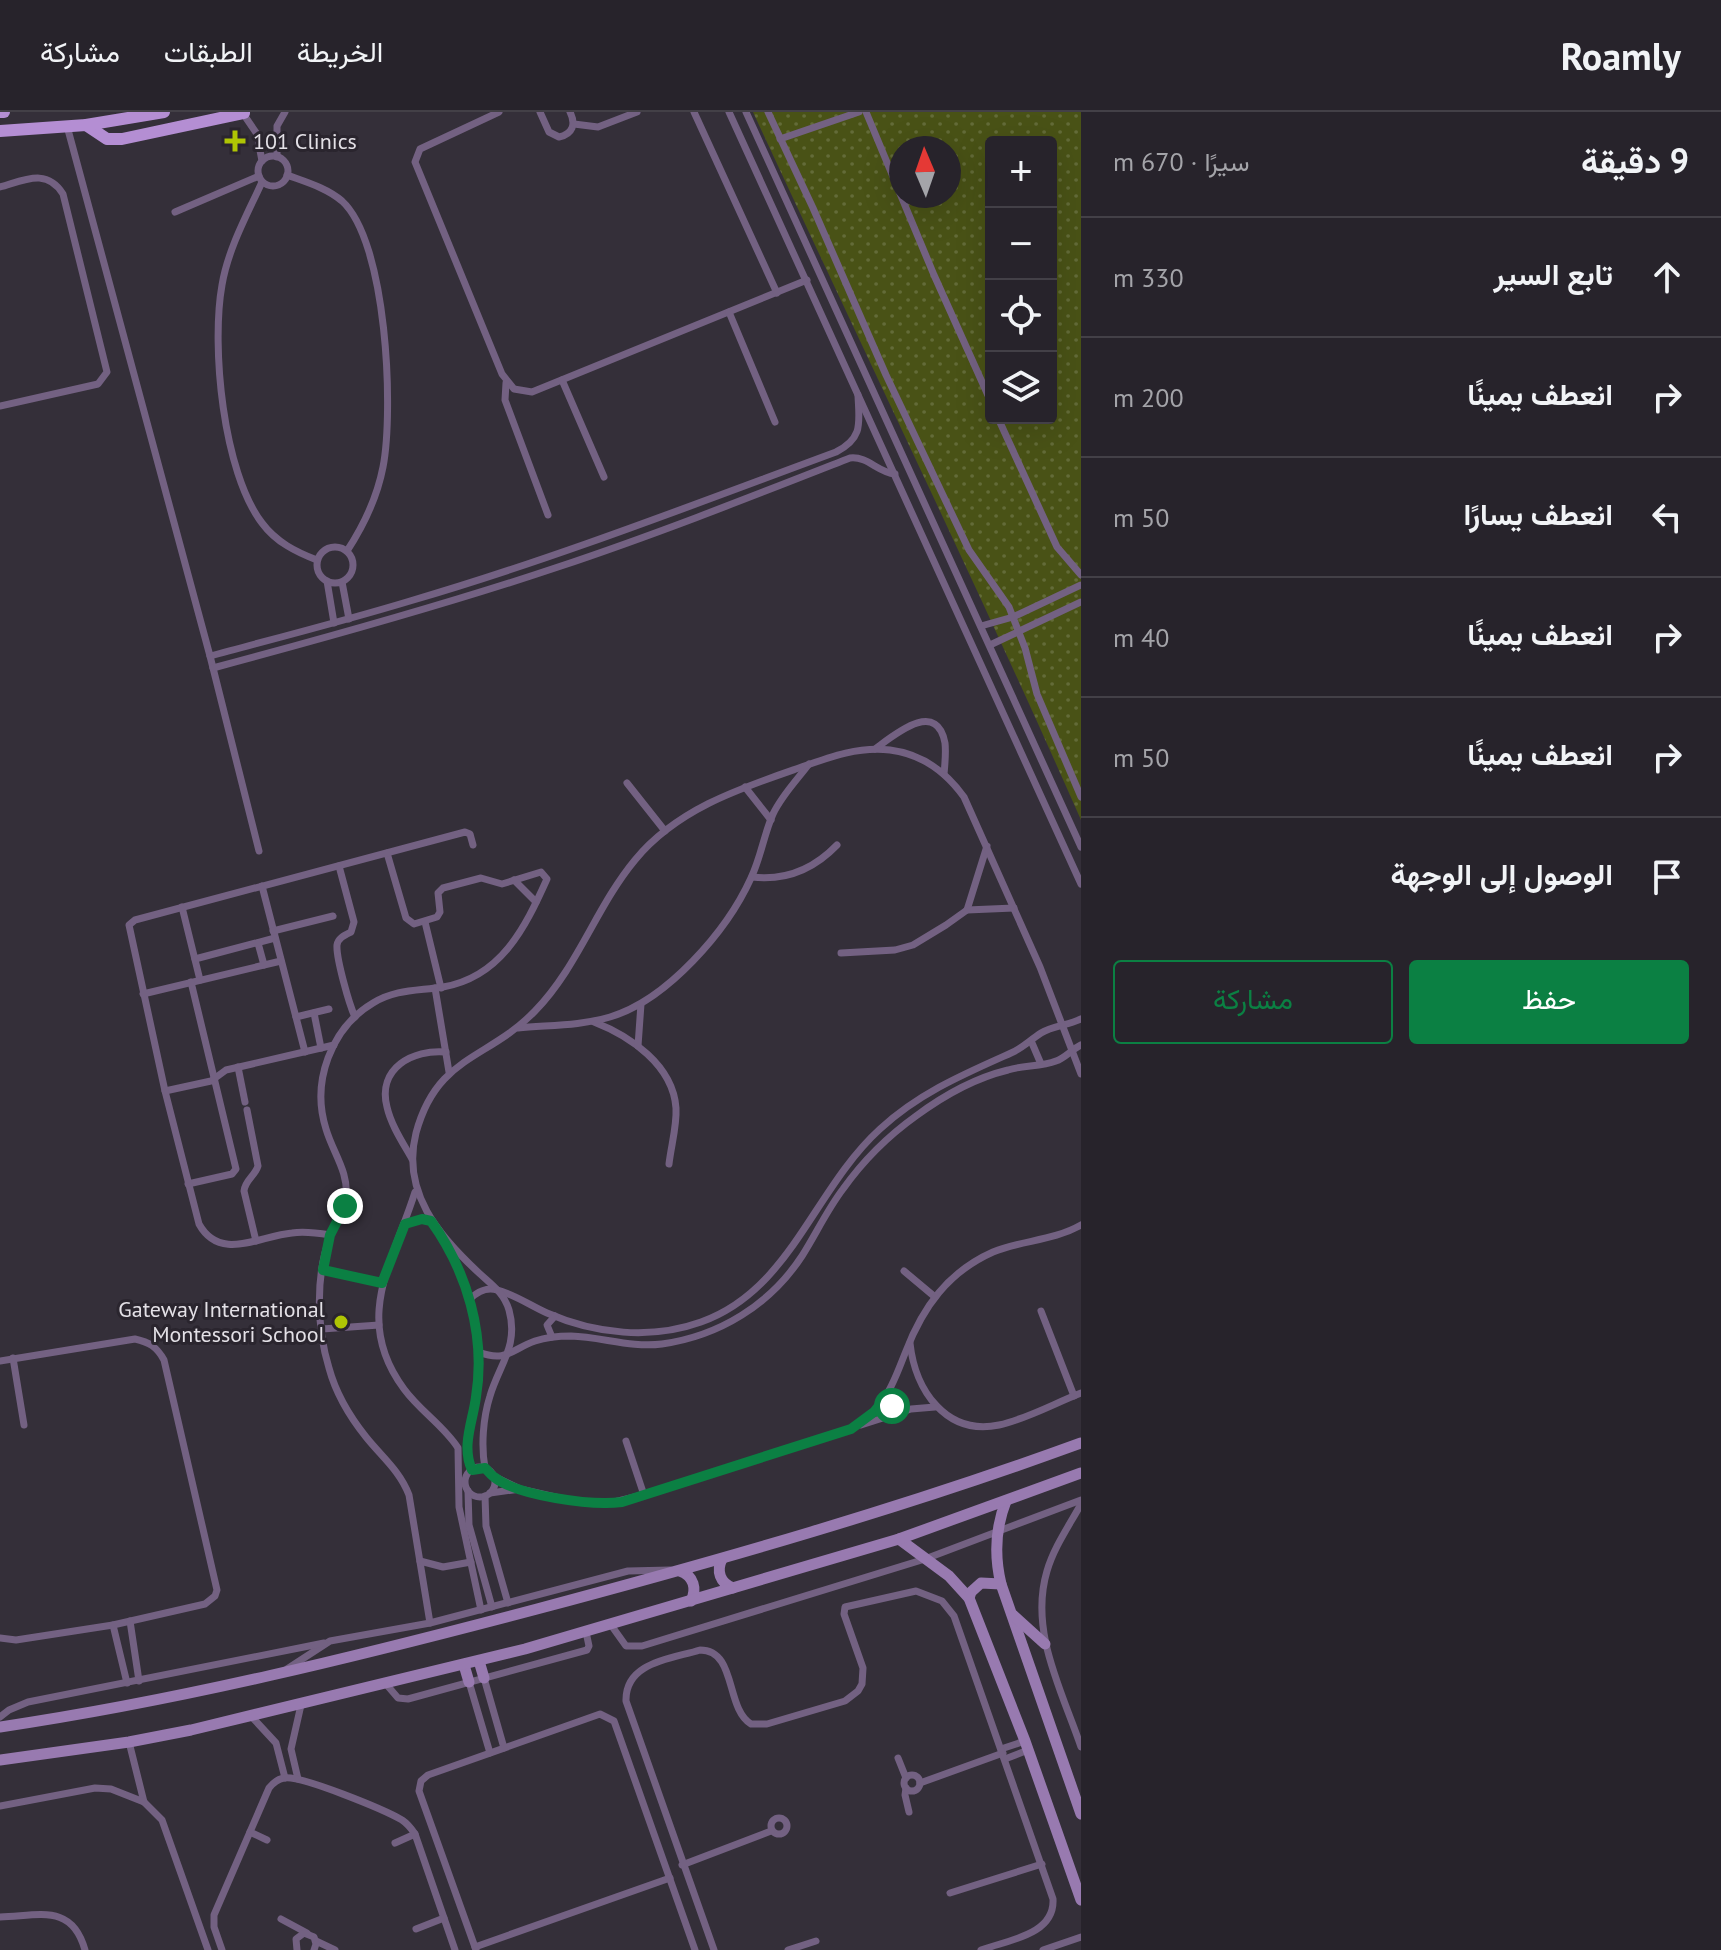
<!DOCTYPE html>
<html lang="ar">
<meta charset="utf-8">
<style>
body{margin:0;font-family:"PT Sans",Vazirmatn,sans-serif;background:#2f2b33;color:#f1f3f6;direction:rtl}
.controls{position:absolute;right:24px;top:24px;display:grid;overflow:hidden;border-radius:8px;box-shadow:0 8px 32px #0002}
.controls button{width:72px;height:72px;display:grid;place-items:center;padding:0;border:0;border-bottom:2px solid #434047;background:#27232b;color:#f1f3f6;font:40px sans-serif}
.compass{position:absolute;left:889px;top:24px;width:72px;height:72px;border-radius:50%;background:#27232b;box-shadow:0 8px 32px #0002;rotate:358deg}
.stop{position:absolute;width:24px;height:24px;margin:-18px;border:6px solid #0b8043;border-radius:50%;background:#fff}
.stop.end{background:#0b8043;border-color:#fff;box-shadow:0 2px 8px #0008}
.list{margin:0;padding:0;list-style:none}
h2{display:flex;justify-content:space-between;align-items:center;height:104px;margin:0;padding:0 32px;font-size:34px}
h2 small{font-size:26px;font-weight:400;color:#a4a4a9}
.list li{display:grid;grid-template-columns:52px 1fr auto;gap:24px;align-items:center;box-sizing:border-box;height:120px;padding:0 32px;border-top:2px solid #434047}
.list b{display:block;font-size:30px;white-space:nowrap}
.list em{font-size:26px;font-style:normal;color:#a4a4a9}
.actions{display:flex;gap:16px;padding:24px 32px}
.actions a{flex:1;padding:18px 0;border:2px solid #0b8043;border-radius:8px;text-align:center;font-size:28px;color:#0b8043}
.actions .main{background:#0b8043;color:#fff}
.icon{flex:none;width:44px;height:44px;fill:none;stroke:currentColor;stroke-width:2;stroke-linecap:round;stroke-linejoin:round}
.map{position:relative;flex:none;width:1081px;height:1838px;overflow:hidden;direction:ltr}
header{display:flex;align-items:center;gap:48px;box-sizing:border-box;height:112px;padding:0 40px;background:#27232b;border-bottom:2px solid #434047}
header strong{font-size:38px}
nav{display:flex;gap:44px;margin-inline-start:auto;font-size:28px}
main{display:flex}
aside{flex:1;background:#27232b}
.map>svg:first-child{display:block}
</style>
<header>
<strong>Roamly</strong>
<nav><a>الخريطة</a><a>الطبقات</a><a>مشاركة</a></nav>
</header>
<main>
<aside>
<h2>9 دقيقة<small>سيرًا · 670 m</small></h2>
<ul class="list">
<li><svg class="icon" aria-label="ahead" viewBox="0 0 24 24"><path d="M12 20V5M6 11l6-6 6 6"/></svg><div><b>تابع السير</b></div><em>330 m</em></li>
<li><svg class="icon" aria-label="right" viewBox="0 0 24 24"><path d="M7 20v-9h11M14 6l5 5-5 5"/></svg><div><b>انعطف يمينًا</b></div><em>200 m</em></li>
<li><svg class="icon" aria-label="left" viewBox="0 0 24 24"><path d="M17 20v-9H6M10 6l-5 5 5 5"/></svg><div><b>انعطف يسارًا</b></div><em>50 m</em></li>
<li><svg class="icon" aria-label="right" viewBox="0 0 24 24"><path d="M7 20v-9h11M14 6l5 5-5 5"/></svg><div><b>انعطف يمينًا</b></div><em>40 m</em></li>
<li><svg class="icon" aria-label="right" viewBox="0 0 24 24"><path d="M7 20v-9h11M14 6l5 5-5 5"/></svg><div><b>انعطف يمينًا</b></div><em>50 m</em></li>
<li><svg class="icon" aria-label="arrive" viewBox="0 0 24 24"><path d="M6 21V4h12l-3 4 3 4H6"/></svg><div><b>الوصول إلى الوجهة</b></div></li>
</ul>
<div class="actions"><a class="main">حفظ</a><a>مشاركة</a></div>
</aside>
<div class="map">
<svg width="1081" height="1838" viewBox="0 0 1081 1838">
<defs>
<pattern id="grass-dots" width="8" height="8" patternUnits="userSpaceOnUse" patternTransform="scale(2)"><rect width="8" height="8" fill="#495216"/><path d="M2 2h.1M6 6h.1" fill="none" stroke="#636b38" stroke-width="1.8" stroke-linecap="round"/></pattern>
</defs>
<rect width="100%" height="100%" fill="#342f39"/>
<!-- grass -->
<path fill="url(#grass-dots)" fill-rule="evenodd" d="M753,0H1081V708C976,470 862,236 753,0ZM991,30H1051V306H991ZM901,36H949V84H901Z"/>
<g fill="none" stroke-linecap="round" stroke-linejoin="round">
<!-- street -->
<g stroke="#736182" stroke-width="7">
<polyline points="242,0 257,22 262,49"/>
<polyline points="499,0 420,37 415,50 502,262 514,277 532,280 807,168"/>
<path d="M540,0L549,20L559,25C573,22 576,12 570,0"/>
<polyline points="694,0 777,181"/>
<polyline points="729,0 1081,772"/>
<polyline points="746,0 1081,735"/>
<polyline points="768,0 813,96 886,263 969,438 1009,495 1025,536 1037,582 1081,685"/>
<polyline points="866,0 934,163 991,290"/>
<polyline points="574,12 598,15 637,0"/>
<polyline points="67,14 210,544 259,739"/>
<polyline points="780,27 859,0"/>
<circle cx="273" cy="59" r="15"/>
<polyline points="277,45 277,14 285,0"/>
<path d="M287,63C306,70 327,76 342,89C387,130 394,298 383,355C377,386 364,413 347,439"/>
<path d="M262,70C247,103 228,137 222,173C211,234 223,360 262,411C276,430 296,440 317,448"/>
<path d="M0,75C25,68 47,56 63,82L107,260L98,272L0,294"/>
<polyline points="175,100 259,64"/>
<polyline points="729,200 775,310"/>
<polyline points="562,268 604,365"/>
<polyline points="506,271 505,288 548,403"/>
<polyline points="998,306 1057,435 1081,463"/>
<circle cx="335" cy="453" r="18"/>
<polyline points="327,469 334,511"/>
<polyline points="342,470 349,507"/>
<polyline points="981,514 1013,505 1081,473"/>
<polyline points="990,533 1081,490"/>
<path d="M210,544C277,526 344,509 410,489C554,447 695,392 836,340C864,326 859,310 858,283"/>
<path d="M213,556C329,525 445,493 558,455C657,422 753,384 850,346C868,344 877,360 895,362"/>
<path d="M875,637C893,624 937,586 945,631C946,640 945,652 944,662"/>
<polyline points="627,671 665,719"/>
<polyline points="745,675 771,708"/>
<path d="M387,741L406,806L414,812L437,805L440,800L438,781L443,776L481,766L502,772L541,760L547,767C525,816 501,865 443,875C418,879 396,877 373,891C331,916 311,970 326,1017C333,1041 349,1060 346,1086C344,1101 335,1111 330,1125C315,1164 317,1217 329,1256C336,1282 350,1305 366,1325C382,1345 400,1359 409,1383L430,1511"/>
<path d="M339,754L354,810L351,820C345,823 338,826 337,833C336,846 349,892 355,905"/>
<path d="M752,765C786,769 813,758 837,733"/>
<polyline points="514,768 536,790"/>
<polyline points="262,774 305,940"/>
<polyline points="182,795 200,868"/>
<polyline points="967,798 1014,796"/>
<polyline points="425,810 441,876"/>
<polyline points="273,819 333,804"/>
<polyline points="258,831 264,853"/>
<polyline points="841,841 895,838 913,833 946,813 967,798 987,734"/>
<polyline points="195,847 275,826"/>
<polyline points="435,876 449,960"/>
<polyline points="143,882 281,849"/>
<polyline points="314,901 321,936"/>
<polyline points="296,905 329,897"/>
<path d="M594,910C630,924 673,953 676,996C677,1014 671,1034 669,1052"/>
<path d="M518,916C548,913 580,914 610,905C667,888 727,819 751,766C761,745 764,722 773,702C782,683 797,668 809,652"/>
<polyline points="1032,931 1041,952"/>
<polyline points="638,934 641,892"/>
<polyline points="238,955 245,990"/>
<polyline points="165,979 211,969 226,958 334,933"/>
<path d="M247,998L258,1054C255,1064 245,1068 244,1079L256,1129"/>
<path d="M412,1047C403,1031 391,1013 387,995C377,956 413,937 446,940"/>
<polyline points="188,1072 232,1062 236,1057 191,870"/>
<path d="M415,1080C393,1150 352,1207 404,1277C420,1299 444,1314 458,1336L459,1395L481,1498"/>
<polyline points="405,1112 422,1107 431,1109"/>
<path d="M330,1123C318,1121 305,1119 292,1121C259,1124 220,1150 199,1112L165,979L129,813L135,808L465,720L470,722L473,733"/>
<path d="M449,1135C463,1170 478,1203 479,1242C479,1256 479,1271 476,1285C472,1309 462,1334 472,1358"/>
<polyline points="323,1158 382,1171"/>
<polyline points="904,1159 935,1185"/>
<path d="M470,1187C477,1180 487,1175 497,1178C514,1182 531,1194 547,1201C595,1222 651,1228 701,1210C791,1178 813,1078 880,1017C919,981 964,962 1011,941C1023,936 1030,928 1041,921C1052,914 1069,913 1081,907"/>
<polyline points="1041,1199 1074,1284"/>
<polyline points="322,1217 379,1213"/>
<polyline points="552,1225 547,1213 555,1204"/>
<path d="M910,1231C915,1278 946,1324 999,1313C1027,1307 1055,1291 1081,1281"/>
<path d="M479,1240C506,1251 512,1237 535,1229C547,1225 559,1224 571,1224C602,1225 631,1236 662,1232C719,1224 770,1193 802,1144C816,1122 827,1098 843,1077C863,1049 888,1024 916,1004C943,984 975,966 1008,958C1023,953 1041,955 1056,949C1065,946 1071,938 1081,933"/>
<polyline points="13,1246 24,1313"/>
<path d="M0,1249L135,1227C149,1230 157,1235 164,1248L217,1478L215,1484L205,1492L113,1513L16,1528L0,1526"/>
<polyline points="861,1313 911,1297 935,1295"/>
<polyline points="626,1329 644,1383"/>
<circle cx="480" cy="1370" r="15"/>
<path d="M485,1356C481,1334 483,1306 490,1284C499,1253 519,1234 509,1198C504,1181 492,1173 479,1161C439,1124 401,1080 416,1021C437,943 488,948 535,899C578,855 596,795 635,748C676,698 738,677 796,657C827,646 857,634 890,638C922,642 946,660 964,685L1040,855L1081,962"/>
<path d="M493,1364L520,1377L573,1389L606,1392L651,1381L851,1317L874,1300L882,1290C893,1275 899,1256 906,1239C923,1195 948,1160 993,1140C1022,1128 1053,1129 1081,1113"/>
<polyline points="468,1379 469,1413 492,1495"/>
<polyline points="490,1381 520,1377"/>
<polyline points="485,1384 486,1414 508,1491"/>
<path d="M1081,1392C1069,1414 1054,1435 1047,1459C1029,1519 1062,1579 1081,1635"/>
<polyline points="420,1449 443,1455 471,1450"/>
<polyline points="130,1509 139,1569"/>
<polyline points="113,1513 127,1571"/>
<polyline points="611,1513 626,1534 642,1534 925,1447 1081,1388"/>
<polyline points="287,1557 330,1529 430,1511 628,1459 670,1458"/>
<polyline points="484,1566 504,1636"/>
<polyline points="469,1570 490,1641"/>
<polyline points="386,1572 398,1586 408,1587 587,1538 589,1534 586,1520"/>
<polyline points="251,1604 276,1631 285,1666"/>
<polyline points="0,1605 9,1598 28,1590 324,1531"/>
<polyline points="129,1630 144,1690"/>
<polyline points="1001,1637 1025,1629"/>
<polyline points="898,1646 906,1666"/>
<polyline points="1005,1647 1028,1638"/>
<circle cx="912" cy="1671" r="8"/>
<polyline points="298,1667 291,1637 301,1593"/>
<polyline points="920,1671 1003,1641"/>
<polyline points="906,1676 905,1683 909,1700"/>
<polyline points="0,1694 95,1676 111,1677 144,1690 162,1708 208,1838"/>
<circle cx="779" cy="1714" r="8"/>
<polyline points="250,1720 267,1728"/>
<polyline points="395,1731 415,1722"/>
<polyline points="682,1753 771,1719"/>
<polyline points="950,1781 1042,1752"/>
<path d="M0,1805C39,1804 72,1791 85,1838"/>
<polyline points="281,1807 307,1821"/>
<polyline points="416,1817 444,1806"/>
<polyline points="316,1829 335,1838"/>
<polyline points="475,1835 670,1766"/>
<path d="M222,1838L214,1815V1803L269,1676C273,1671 277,1667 284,1666C301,1663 385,1698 402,1708C408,1712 411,1716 415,1722L455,1838"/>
<polyline points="297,1838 296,1827 304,1821 314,1825 316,1832 314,1838"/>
<polyline points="476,1838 419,1679 421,1669 428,1663 600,1602 614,1609 695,1838"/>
<path d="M714,1838L626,1589C625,1550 671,1547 700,1538C737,1538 725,1596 751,1612H767L845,1589L858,1579L862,1572L863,1556L844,1502L845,1495L916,1479L942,1489L954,1504L1053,1787C1055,1823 1008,1828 981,1838"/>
<polyline points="788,1838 816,1829"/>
<polyline points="1043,1838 1081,1825"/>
</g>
<!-- secondary -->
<g stroke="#987ab0" stroke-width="11">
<path d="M1006,1389C995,1417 994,1443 1001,1472L1081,1702"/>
<polyline points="899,1427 949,1464 969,1486 1025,1629 1081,1788"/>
<path d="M722,1447C716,1459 720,1471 733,1476"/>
<path d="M680,1459C694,1464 697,1477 691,1489"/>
<polyline points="969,1486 971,1480 981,1471 1001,1472"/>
<polyline points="1013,1503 1045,1532"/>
<polyline points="479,1549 484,1566"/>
<polyline points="464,1553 469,1570"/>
<path d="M0,1615C182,1588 359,1544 537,1497C721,1448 903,1396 1081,1331"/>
<polyline points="0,1648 129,1630 191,1618 525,1537 899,1427 1081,1361"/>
</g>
<!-- primary -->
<g stroke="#b48ed3" stroke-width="12">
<polyline points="0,0 4,0"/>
<polyline points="86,13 107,27 122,27 244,1"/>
<polyline points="0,19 86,13 164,0"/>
</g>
</g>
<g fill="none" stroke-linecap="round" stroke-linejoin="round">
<!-- route -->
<path stroke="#0b8043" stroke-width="10" d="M345,1094L330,1123L323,1158L382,1171L405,1112L422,1107L431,1109C467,1159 486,1223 476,1285C473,1309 461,1334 472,1358L485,1356C488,1359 490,1362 494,1365C518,1384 592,1394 622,1390L851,1317L874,1300L886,1285L892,1294"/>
</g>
<!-- markers -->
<g fill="#afc504" stroke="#2a252e" stroke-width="3">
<path d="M231 17h8v8h8v8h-8v8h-8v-8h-8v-8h8z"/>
<circle cx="341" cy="1210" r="8"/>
</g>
<g text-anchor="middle" stroke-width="6" stroke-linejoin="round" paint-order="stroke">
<!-- poi labels -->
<g font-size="22" fill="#e3e0e6" stroke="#2a252e" text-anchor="start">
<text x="253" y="37">101 Clinics</text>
<text x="325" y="1205" text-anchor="end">Gateway International<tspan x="325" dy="25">Montessori School</tspan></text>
</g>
</g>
</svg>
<div class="controls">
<button>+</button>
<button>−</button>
<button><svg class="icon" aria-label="locate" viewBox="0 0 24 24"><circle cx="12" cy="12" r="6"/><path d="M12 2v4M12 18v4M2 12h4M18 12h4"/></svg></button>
<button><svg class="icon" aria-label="layers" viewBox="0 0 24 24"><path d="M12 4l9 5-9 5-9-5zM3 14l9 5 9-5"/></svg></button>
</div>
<svg class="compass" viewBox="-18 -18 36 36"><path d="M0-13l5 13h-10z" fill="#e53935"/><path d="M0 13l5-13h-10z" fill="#a4a4a9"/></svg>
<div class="stop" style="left:892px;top:1294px"></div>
<div class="stop end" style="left:345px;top:1094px"></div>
</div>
</main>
